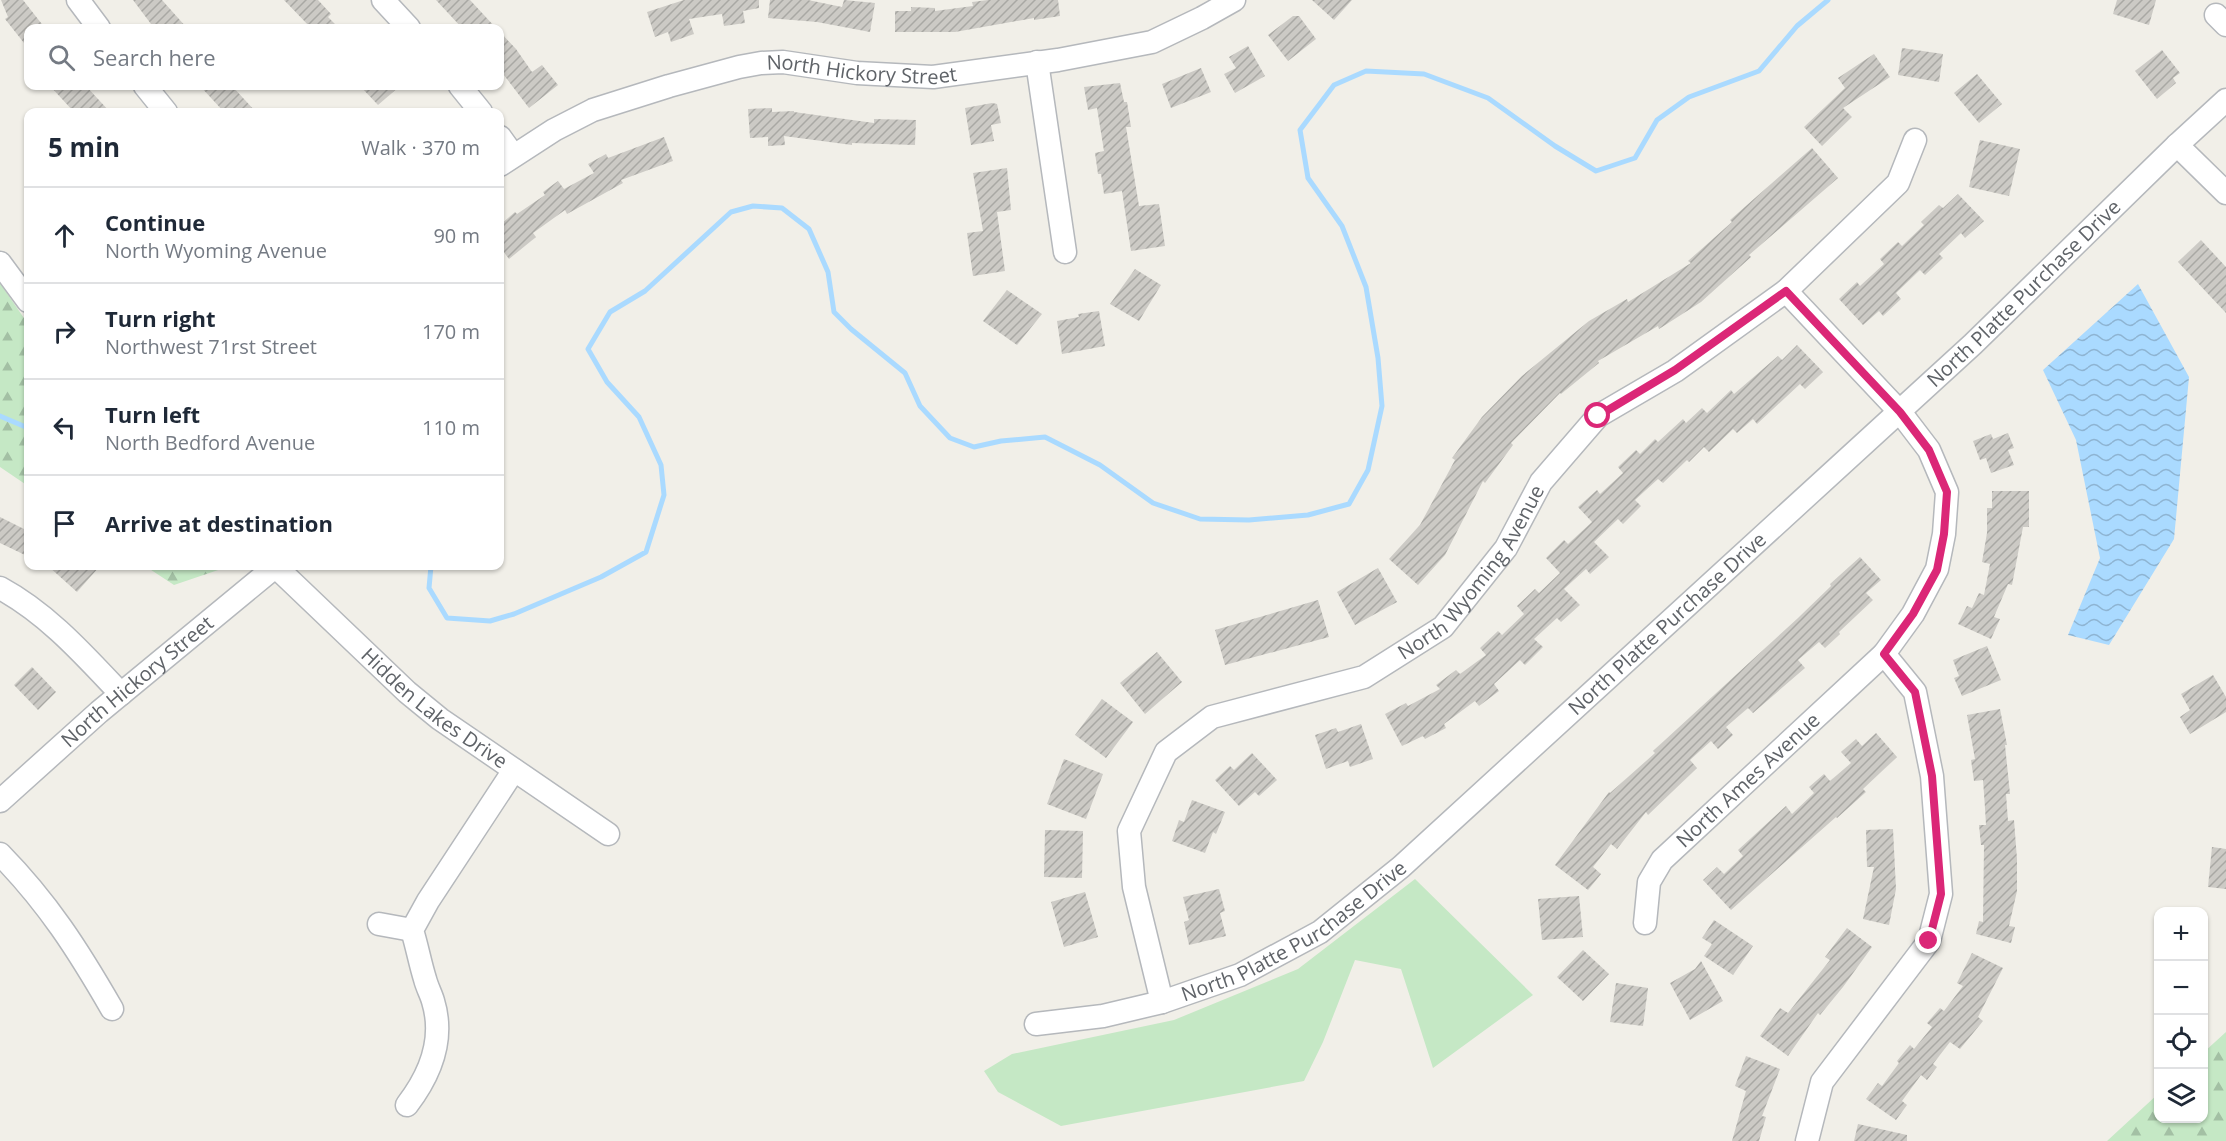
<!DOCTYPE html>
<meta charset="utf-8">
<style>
body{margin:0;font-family:"Open Sans",sans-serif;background:#f2f2f3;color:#1f2937}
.controls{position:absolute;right:18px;bottom:18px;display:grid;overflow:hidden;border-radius:12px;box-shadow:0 2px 4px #0004}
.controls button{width:54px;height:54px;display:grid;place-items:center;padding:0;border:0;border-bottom:2px solid #e0e1e3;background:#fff;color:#1f2937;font:30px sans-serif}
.stop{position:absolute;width:18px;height:18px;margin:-14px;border:4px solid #db2777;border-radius:50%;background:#fff}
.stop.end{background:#db2777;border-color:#fff;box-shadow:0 2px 6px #0008}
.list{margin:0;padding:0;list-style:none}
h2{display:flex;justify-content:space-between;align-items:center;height:78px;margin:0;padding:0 24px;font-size:26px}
h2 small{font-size:20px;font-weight:400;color:#747a83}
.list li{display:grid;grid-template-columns:39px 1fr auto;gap:18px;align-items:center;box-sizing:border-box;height:96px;padding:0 24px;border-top:2px solid #e0e1e3}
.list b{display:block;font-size:22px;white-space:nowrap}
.list p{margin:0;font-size:20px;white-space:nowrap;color:#747a83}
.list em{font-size:20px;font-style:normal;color:#747a83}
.icon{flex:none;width:33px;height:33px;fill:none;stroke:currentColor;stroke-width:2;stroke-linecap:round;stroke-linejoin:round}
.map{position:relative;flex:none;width:2226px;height:1141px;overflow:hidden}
.search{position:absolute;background:#fff;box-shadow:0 2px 4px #0004;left:24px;top:24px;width:480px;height:66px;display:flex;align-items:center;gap:15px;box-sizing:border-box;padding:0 21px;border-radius:12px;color:#747a83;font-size:22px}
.panel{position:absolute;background:#fff;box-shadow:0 2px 4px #0004;left:24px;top:108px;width:480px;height:462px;border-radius:12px}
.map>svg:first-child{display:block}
</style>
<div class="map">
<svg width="2226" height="1141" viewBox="0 0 2226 1141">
<defs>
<pattern id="forest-firs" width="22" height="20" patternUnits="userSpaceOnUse" patternTransform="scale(1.5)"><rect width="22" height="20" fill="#c5e8c5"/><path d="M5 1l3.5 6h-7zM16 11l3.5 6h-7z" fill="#a3c0a4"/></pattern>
<pattern id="water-waves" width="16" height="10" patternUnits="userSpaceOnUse" patternTransform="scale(1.5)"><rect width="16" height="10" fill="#aadaff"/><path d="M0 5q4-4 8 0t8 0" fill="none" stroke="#8eb4d2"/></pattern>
<pattern id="building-hatch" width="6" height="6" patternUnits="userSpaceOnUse" patternTransform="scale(1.5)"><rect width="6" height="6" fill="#cccac5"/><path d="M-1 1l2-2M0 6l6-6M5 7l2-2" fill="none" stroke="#a9a8a4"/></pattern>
</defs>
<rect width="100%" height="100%" fill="#f1efe8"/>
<!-- green -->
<polygon fill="#c5e8c5" points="1415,879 1533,995 1433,1068 1401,969 1355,960 1323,1042 1304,1081 1061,1126 998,1092 984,1071 1012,1054 1174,1020 1298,969"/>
<!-- forest -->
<g fill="url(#forest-firs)">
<polygon points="0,283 28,324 28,486 0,467"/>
<polygon points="145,566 230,566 174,585"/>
<polygon points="2226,1032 2226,1141 2107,1141 2158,1094 2158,1118 2204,1118 2204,1052"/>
</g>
<!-- water -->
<polygon fill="url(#water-waves)" points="2138,284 2189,377 2174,539 2109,645 2068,635 2100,558 2076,440 2043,370"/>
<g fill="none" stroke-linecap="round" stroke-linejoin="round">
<!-- stream -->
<g stroke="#aadaff" stroke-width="5">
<polyline points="0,416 28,428"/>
<polyline points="431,566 429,588 447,618 490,621 514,614 601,577 646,552 664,495 661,465 639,417 607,382 588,349 610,312 645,291 731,212 753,206 782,208 809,229 828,272 834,312 851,329 905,373 920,406 950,438 974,447 1001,441 1045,437 1100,465 1153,503 1200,519 1249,520 1308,515 1349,504 1368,470 1382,406 1378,358 1366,287 1342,226 1308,178 1300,130 1334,85 1366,71 1424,74 1488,98 1555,146 1596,171 1635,158 1657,120 1689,97 1759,71 1797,26 1828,0"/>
</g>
</g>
<!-- building -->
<g fill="url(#building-hatch)">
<polygon points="1,0 23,0 45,28 28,28 28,48 5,19 8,17"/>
<polygon points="133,0 162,0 187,28 154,28"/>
<polygon points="284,0 318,0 331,14 328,17 339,28 311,28"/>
<polygon points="436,0 470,0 496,28 462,28"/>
<polygon points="684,0 759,0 759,8 743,11 745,23 724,26 722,14 689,19 694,34 671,42 668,32 655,37 647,12"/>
<polygon points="770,0 808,0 842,7 844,0 875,3 870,32 817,22 768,18"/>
<polygon points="988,0 1058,0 1060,16 1034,20 1034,18 955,32 895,32 895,11 911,11 911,7 935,8 935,11 973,6 972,2"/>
<polygon points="1312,0 1352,0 1334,20"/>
<polygon points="2117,0 2156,0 2149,25 2113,14"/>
<polygon points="1293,16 1299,16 1316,39 1288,61 1268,35"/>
<polygon points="500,32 516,49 532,72 542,65 558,85 529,108 500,70"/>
<polygon points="1248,46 1265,76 1235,93 1224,74 1236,68 1229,57"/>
<polygon points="1902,48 1943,54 1939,82 1898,75"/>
<polygon points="2162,50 2180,73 2173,78 2176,83 2157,99 2135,71"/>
<polygon points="1874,54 1890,77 1843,108 1852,117 1822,146 1804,127 1845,88 1838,78"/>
<polygon points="1201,68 1211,92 1171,108 1162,84"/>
<polygon points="1977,74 2002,104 1979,123 1954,93"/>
<polygon points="1120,83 1124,102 1127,102 1131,127 1126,127 1139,206 1159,204 1165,246 1131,251 1122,191 1104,194 1101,174 1098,174 1095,153 1104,151 1097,108 1088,110 1084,87"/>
<polygon points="50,86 86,86 110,112 74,112"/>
<polygon points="200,86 232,86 256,112 224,112"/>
<polygon points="360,86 400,86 378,105"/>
<polygon points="992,103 997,104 1001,123 991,125 994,141 971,145 965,108"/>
<polygon points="772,108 772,112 794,111 794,112 874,123 874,119 916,120 915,145 852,143 852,145 784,136 785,145 768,146 768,137 750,138 748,109"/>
<polygon points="664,137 673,161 621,180 623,183 567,214 565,210 533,233 536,237 509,259 500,247 500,225 515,212 517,214 545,195 543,192 558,181 564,189 594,173 588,164 606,154 608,158"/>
<polygon points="1980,140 2020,149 2009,196 1969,187"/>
<polygon points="1812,148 1838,178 1749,255 1751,257 1701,302 1659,329 1658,326 1598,361 1599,363 1561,394 1560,393 1511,443 1513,445 1485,483 1483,481 1445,555 1418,585 1389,559 1420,525 1455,460 1452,458 1482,417 1522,376 1589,321 1627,299 1628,302 1691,263 1688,261 1732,222 1730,220"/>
<polygon points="1007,168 1011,210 997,212 1005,271 973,276 967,233 983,231 973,173"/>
<polygon points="1958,194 1984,221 1965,238 1961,233 1939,254 1943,258 1925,275 1920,270 1896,293 1901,299 1883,316 1879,311 1863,325 1839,299 1857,282 1860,286 1884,264 1880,259 1898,242 1902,246 1924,225 1921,222 1939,205 1943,208"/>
<polygon points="2201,240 2226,267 2226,313 2178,262"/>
<polygon points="1135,269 1161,285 1139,321 1110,304"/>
<polygon points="1007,290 1042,314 1017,345 983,321"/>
<polygon points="1099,311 1105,346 1062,354 1057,321 1079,317 1078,314"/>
<polygon points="1797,345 1823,372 1805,389 1800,384 1757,424 1753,419 1737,433 1733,429 1709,452 1704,447 1689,462 1687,460 1663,483 1658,479 1635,500 1641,506 1623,524 1618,519 1594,542 1609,557 1590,574 1586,569 1564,589 1580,605 1561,622 1557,618 1534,639 1543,647 1525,665 1520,660 1494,684 1499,691 1479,706 1475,701 1444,724 1446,728 1425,739 1423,736 1402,746 1385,714 1406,703 1408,706 1440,689 1436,685 1456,670 1460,674 1486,655 1480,648 1498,631 1502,635 1524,614 1517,606 1535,589 1539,593 1560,573 1546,558 1564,540 1568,544 1592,522 1578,507 1597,490 1600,494 1623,473 1618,467 1636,450 1640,454 1655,439 1658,442 1683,419 1686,423 1702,408 1707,413 1731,390 1734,394 1778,356 1782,360"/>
<polygon points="2008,433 2014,448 2008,450 2014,465 1991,473 1986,458 1980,460 1973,441 1991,434 1993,439"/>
<polygon points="1992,491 2029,491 2029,527 2023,527 2012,585 2008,584 1994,617 2000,619 1991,639 1958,624 1967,606 1972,608 1979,593 1984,595 1990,564 1982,562 1987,533 1987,508 1992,508"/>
<polygon points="0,517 28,531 28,547 25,555 0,543"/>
<polygon points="1860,557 1881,580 1866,593 1873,600 1839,632 1840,634 1825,648 1819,642 1798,660 1805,668 1753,713 1748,708 1726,727 1733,735 1718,749 1711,741 1690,760 1697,768 1648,815 1646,812 1617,849 1611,844 1593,867 1601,874 1588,890 1555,865 1609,792 1610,793 1655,753 1653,751 1798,618 1831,586 1830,584"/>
<polygon points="48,566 100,566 77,592"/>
<polygon points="1378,568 1397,602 1355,625 1337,592"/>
<polygon points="1318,600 1329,637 1225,665 1215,630"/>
<polygon points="1987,646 2001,680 1962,696 1954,678 1959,676 1953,660"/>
<polygon points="1157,652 1182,682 1145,714 1120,683"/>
<polygon points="32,667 56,692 38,710 14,685"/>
<polygon points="2213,675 2226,697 2226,712 2190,734 2180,717 2190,710 2181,694"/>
<polygon points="1102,699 1133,722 1106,758 1075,735"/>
<polygon points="2000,709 2007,745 2005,745 2010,794 2006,794 2008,821 2014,820 2017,859 2017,891 2009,926 2015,927 2011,943 1976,934 1979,921 1983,922 1984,845 1981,845 1979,825 1986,825 1985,808 1983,780 1974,781 1971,760 1975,759 1967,715"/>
<polygon points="1361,724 1373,759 1350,767 1348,761 1326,769 1315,735 1336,728 1338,732"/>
<polygon points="1876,733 1897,757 1863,789 1866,792 1837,818 1836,817 1731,910 1703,880 1717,867 1724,874 1743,856 1738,850 1786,806 1792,814 1814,793 1809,787 1824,774 1830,781 1851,763 1841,752 1856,739 1862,746"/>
<polygon points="1252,753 1277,780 1259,796 1255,792 1239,806 1215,780 1230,766 1234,770"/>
<polygon points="1064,759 1103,774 1086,819 1047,804"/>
<polygon points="1192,800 1225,812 1216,834 1213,832 1205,853 1172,841 1179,820 1184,822"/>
<polygon points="1893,829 1896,889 1889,925 1863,919 1874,867 1867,867 1866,830"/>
<polygon points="1045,830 1083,831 1082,878 1044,877"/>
<polygon points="2212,847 2226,849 2226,889 2208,887"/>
<polygon points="1219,889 1225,911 1220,913 1226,936 1189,945 1184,922 1189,920 1183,897"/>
<polygon points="1085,892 1098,937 1064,947 1051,902"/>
<polygon points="1579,896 1583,937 1542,940 1538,899"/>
<polygon points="1714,920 1753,946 1733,975 1704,956 1712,944 1702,938"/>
<polygon points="1847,928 1872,947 1843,987 1820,1015 1818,1013 1788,1056 1760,1036 1780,1008 1788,1013 1830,960 1825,957"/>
<polygon points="1583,950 1609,974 1583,1001 1557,977"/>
<polygon points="1972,953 2003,968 1978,1017 1983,1021 1960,1049 1950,1042 1933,1064 1937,1067 1927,1080 1921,1075 1902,1101 1907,1105 1896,1120 1866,1099 1878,1083 1882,1086 1899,1063 1897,1061 1910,1045 1914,1049 1932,1027 1927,1023 1940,1008 1944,1011 1963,986 1957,983"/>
<polygon points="1701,961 1723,1001 1690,1020 1670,983 1695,969"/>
<polygon points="1616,983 1648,988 1643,1026 1610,1022"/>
<polygon points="1746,1056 1780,1069 1762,1116 1766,1117 1759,1141 1732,1141 1746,1091 1735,1086"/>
<polygon points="1858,1124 1907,1135 1907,1141 1854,1141"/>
</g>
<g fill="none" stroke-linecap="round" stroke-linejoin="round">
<defs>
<g id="minor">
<polyline points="78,0 99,28"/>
<polyline points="383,0 409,28"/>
<polyline points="2216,15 2226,25"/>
<polyline points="1037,62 1065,252"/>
<polyline points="145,86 166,112"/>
<polyline points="460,86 481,112"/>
<polyline points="500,137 513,155"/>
<polyline points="2177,145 2226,193"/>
<path id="s1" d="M500,165L554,130L593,110L669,86L739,67L761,63L783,62L857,73L933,77L1058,60L1152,42L1202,18L1234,0"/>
<polyline points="0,263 28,301"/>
<path id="s2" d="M275,566L407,692L440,719L608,834"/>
<path d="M0,588C48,614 84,655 121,694"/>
<path id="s3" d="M0,801L99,712L276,566"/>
<path d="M0,854C48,903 78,950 112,1009"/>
<path id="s4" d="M1645,923L1649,882L1662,860L1884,654L1913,614L1937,569L1944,534L1947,492L1929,450L1900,412L1786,291"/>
<polyline points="379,924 412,930"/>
<path id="s5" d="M1162,1002L1134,887L1129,831L1166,752L1212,717L1364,677L1443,627L1506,548L1541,482L1598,416L1675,371L1786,291L1898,183L1915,140"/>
<path id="s6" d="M1036,1024L1103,1016L1162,1002L1240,975L1320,932L1401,867L1973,344L2177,145L2226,100"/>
<path d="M407,1105C430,1075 445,1040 433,1001C431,994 427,987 425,979C420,963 417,946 412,930L428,901L514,770"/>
<polyline points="1807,1141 1822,1082 1929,941 1941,894 1932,776 1915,692 1884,654"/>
</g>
</defs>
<!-- minor casing -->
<use href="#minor" stroke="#b5b8bc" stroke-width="25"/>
<!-- minor -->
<use href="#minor" stroke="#fff" stroke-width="22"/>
</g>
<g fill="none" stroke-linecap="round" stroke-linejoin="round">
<!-- route -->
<polyline stroke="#db2777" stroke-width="8" points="1598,416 1675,370 1786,291 1900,412 1929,450 1947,492 1944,534 1937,570 1913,614 1884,654 1915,692 1932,776 1941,894 1929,941"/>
</g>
<g text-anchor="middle" stroke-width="6" stroke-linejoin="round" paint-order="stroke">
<!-- street labels -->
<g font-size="20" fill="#5f6368" stroke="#fff">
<text dy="7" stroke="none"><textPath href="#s1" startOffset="384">North Hickory Street</textPath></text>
<text dy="7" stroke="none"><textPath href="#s6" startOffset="1252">North Platte Purchase Drive</textPath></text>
<text dy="7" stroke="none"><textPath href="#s5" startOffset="630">North Wyoming Avenue</textPath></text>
<text dy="7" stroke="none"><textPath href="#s6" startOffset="766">North Platte Purchase Drive</textPath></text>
<text dy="7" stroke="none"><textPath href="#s3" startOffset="182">North Hickory Street</textPath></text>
<text dy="7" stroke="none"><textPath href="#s2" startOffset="214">Hidden Lakes Drive</textPath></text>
<text dy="7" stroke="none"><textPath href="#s4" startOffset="184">North Ames Avenue</textPath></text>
<text dy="7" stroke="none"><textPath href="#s6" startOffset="279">North Platte Purchase Drive</textPath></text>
</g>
</g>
</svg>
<div class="controls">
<button>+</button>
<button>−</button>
<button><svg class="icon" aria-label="locate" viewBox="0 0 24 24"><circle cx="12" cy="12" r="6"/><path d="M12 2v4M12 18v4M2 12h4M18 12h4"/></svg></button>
<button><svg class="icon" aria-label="layers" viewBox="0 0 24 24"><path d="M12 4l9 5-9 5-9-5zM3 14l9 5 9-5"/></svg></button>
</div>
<div class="stop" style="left:1598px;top:416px"></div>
<div class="stop end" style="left:1929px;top:941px"></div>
<div class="search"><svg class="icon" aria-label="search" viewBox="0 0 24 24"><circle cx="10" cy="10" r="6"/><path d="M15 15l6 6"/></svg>Search here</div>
<section class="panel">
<h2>5 min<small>Walk · 370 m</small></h2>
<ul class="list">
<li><svg class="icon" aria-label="ahead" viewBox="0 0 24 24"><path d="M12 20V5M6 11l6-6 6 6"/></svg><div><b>Continue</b><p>North Wyoming Avenue</p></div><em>90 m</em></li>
<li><svg class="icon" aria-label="right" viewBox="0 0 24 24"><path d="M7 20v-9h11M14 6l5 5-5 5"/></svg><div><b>Turn right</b><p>Northwest 71rst Street</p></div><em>170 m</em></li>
<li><svg class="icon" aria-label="left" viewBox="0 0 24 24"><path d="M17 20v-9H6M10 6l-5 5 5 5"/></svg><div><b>Turn left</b><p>North Bedford Avenue</p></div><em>110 m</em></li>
<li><svg class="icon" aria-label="arrive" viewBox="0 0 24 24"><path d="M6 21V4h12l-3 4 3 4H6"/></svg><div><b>Arrive at destination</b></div></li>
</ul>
</section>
</div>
